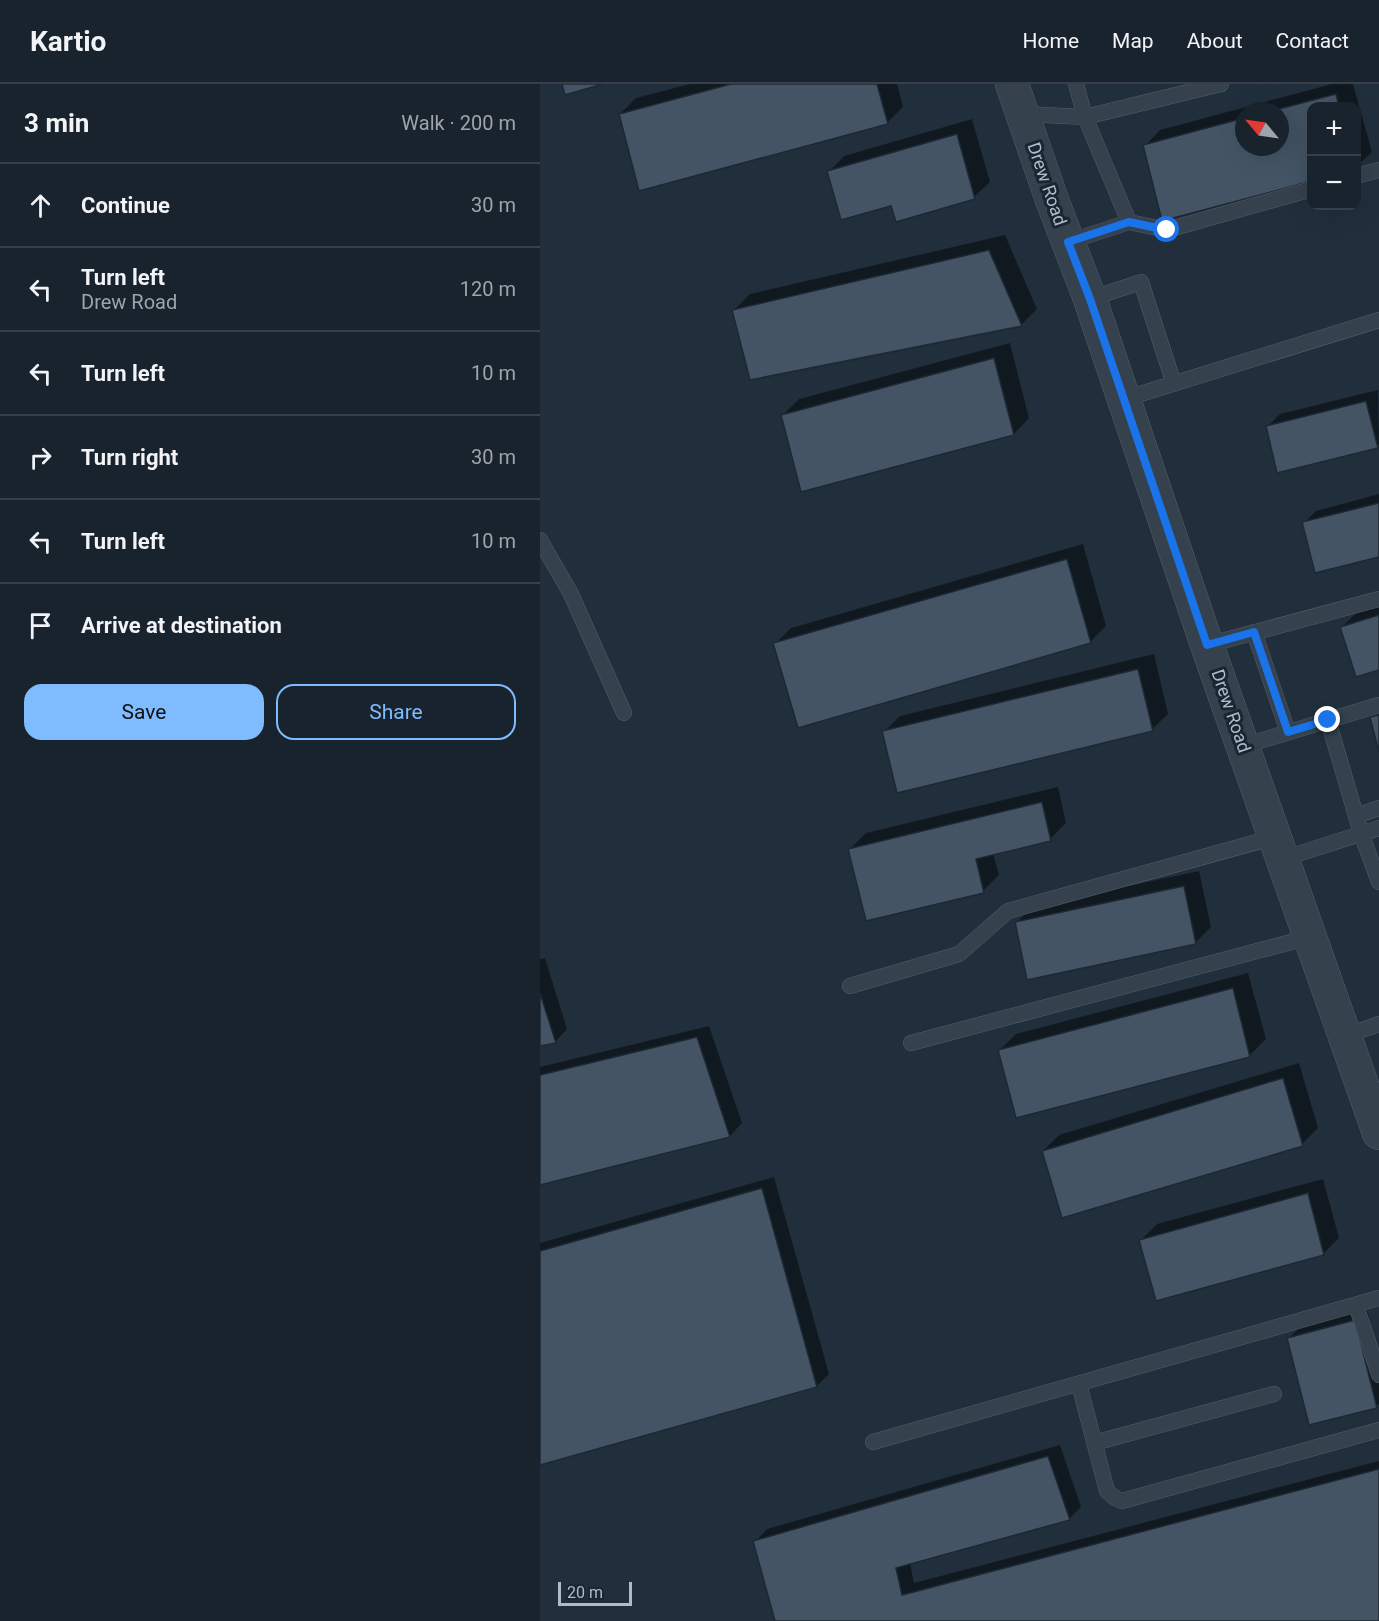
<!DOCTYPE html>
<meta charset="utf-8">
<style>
body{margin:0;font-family:Roboto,sans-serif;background:#222b36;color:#f1f3f6}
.controls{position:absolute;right:18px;top:18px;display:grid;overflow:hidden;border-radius:12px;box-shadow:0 6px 24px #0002}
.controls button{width:54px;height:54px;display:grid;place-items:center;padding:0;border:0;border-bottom:2px solid #37404a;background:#19232e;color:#f1f3f6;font:30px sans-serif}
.compass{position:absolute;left:695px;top:18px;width:54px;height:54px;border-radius:50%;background:#19232e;box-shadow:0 6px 24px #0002;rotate:299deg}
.scale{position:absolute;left:18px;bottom:15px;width:74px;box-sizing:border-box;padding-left:6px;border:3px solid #b0bbc9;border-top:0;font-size:16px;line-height:21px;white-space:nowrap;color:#b0bbc9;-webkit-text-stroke:4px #1a2632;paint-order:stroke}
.stop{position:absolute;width:18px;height:18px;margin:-14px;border:4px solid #1a73e8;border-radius:50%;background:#fff}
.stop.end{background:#1a73e8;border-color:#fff;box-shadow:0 2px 6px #0008}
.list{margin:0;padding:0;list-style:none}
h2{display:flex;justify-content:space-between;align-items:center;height:78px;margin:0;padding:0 24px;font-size:26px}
h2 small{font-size:20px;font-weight:400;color:#9fa4aa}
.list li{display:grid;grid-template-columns:39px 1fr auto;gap:18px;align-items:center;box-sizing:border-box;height:84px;padding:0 24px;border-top:2px solid #37404a}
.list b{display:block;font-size:22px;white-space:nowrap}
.list p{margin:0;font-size:20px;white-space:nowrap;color:#9fa4aa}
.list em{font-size:20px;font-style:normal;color:#9fa4aa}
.actions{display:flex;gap:12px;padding:18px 24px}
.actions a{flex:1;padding:14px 0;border:2px solid #7fbbff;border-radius:18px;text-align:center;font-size:21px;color:#7fbbff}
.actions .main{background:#7fbbff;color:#111}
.icon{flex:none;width:33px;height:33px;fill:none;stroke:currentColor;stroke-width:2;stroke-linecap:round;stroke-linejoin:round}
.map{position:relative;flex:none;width:839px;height:1537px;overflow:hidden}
header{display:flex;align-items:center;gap:36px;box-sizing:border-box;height:84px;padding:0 30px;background:#19232e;border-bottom:2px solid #37404a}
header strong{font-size:28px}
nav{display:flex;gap:33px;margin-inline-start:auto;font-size:21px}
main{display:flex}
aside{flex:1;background:#19232e}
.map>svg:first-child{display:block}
</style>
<header>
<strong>Kartio</strong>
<nav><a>Home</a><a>Map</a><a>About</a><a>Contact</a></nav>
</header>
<main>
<aside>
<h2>3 min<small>Walk · 200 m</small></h2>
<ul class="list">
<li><svg class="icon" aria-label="ahead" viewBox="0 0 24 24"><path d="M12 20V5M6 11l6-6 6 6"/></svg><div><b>Continue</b></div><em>30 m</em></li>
<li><svg class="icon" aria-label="left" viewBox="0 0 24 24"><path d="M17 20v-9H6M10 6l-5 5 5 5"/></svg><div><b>Turn left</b><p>Drew Road</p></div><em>120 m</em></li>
<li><svg class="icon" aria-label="left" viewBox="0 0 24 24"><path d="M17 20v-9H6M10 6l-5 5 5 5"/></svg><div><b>Turn left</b></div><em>10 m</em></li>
<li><svg class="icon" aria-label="right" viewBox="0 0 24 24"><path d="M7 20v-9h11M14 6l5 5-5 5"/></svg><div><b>Turn right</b></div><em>30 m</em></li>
<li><svg class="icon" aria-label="left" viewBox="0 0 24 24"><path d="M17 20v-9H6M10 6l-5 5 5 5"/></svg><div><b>Turn left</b></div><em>10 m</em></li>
<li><svg class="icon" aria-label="arrive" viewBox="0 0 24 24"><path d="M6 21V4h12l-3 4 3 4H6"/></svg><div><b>Arrive at destination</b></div></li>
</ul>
<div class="actions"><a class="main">Save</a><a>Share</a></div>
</aside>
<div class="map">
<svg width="839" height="1537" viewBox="0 0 839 1537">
<rect width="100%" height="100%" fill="#212f3d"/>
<!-- shadow -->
<g fill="#0007" fill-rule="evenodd">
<polygon points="150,0 357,0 363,23 347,39 80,30 96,14"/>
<path d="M792,0H813L832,68L816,83V22H772V96L605,62L620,46ZM704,27H740V63H704Z"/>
<polygon points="432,35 450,98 434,113 289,88 304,72"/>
<polygon points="465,151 497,225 481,241 194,226 210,210"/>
<polygon points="470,259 489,334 474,350 243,331 259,315"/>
<polygon points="838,306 839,360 837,362 727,343 740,330"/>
<polygon points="839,410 839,471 764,439 776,427"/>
<polygon points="543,460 566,542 550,558 235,560 251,544"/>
<polygon points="839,521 839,585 802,543 818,527"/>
<polygon points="614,570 628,630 612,645 344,648 360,632"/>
<polygon points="518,703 526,739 510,755 453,769 459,791 443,807 310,765 326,749"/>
<polygon points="659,787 671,843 655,859 477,838 493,822"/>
<polygon points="5,874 27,945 15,958 0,961 0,875"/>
<polygon points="708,889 726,955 710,971 477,1032 460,966 476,950"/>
<polygon points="169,942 202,1039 190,1052 0,1100 0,983"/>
<polygon points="759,979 778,1044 762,1060 503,1067 519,1051"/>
<polygon points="234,1093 289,1290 277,1302 0,1380 0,1159"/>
<polygon points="783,1095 799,1154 783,1170 601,1156 617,1140"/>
<polygon points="827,1225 839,1272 839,1320 836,1322 749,1254 761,1242"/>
<polygon points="520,1361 541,1423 529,1435 370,1479 374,1499 839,1377 839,1537 236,1537 215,1458 227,1445"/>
</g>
<!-- building -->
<g fill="#445464" stroke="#1c2834" stroke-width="1.5">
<polygon points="22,0 63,0 25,11"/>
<polygon points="191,0 337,0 348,40 99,107 79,30"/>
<polygon points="796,10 799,22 772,22 772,97 622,137 603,61 704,34 704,63 740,63 740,27 731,27"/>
<polygon points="417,50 435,115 356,138 351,122 301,136 287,87"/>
<polygon points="449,166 482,242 210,296 192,226"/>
<polygon points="454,274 474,351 261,408 241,331"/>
<polygon points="826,317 838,364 737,389 726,342"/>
<polygon points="839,419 839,473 775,489 762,438"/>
<polygon points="527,475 551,559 258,644 233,559"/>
<polygon points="839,531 839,586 816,593 800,543"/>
<polygon points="598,585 613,647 357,709 342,647"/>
<polygon points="839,631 839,668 830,633"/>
<polygon points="502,718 511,757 436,775 444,809 326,837 308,765"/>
<polygon points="644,802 656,860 487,896 475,838"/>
<polygon points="693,904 710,973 476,1034 458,966"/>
<polygon points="0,909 16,959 0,962"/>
<polygon points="157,953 190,1053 0,1101 0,991"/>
<polygon points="743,994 763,1062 522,1134 502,1067"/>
<polygon points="222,1104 277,1303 0,1381 0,1167"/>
<polygon points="768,1109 784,1171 616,1217 599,1156"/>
<polygon points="815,1236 837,1324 769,1341 747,1254"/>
<polygon points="508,1372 530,1436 356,1484 362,1511 839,1385 839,1537 235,1537 213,1457"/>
</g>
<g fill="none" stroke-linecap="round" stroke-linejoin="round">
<defs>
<g id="service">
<polyline points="483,30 545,33 536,0"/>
<polyline points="816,92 839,86"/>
<polyline points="589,138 545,33 681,0"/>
<polyline points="528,158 589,138 627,146 772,105"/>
<polyline points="550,215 601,198 634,300"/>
<polyline points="584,315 839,236"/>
<polyline points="0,456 31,510 84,629"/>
<polyline points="714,548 748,648"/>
<polyline points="667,561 839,515"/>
<polyline points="788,636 821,749 839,798"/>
<polyline points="703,662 839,621"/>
<polyline points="816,732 839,724"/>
<polyline points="742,775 839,744"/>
<polyline points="310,902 419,870 468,827 735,753"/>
<polyline points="805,952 839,940"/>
<polyline points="371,959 770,853"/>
<polyline points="816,1221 839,1291"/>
<polyline points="539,1300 567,1407 575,1414 582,1417 839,1346"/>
<polyline points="333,1358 839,1214"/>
<polyline points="554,1359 734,1310"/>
</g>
<polyline id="tertiary" points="472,0 512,116 550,215 667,561 839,1049"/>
</defs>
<!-- service casing -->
<use href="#service" stroke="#535e6b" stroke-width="16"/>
<!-- tertiary casing -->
<use href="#tertiary" stroke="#535e6b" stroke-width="34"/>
<!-- service -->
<use href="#service" stroke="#35414d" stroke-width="15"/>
<!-- tertiary -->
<use href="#tertiary" stroke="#35414d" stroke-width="33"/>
</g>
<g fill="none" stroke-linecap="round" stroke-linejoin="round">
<!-- route -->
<polyline stroke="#1a73e8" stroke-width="8" points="627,146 589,138 528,158 550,215 667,561 714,548 748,648 788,636"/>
</g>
<g text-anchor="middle" stroke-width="6" stroke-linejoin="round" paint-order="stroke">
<!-- street labels -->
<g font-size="18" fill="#b0bbc9" stroke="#1a2632">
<text transform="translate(507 100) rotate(71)" y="6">Drew Road</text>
<text transform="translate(691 627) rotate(71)" y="6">Drew Road</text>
</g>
</g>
</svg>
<div class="controls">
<button>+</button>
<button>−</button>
</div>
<svg class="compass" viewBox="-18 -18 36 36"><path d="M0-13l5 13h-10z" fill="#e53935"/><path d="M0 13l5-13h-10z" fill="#9fa4aa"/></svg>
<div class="scale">20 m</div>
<div class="stop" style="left:627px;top:146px"></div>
<div class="stop end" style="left:788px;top:636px"></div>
</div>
</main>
